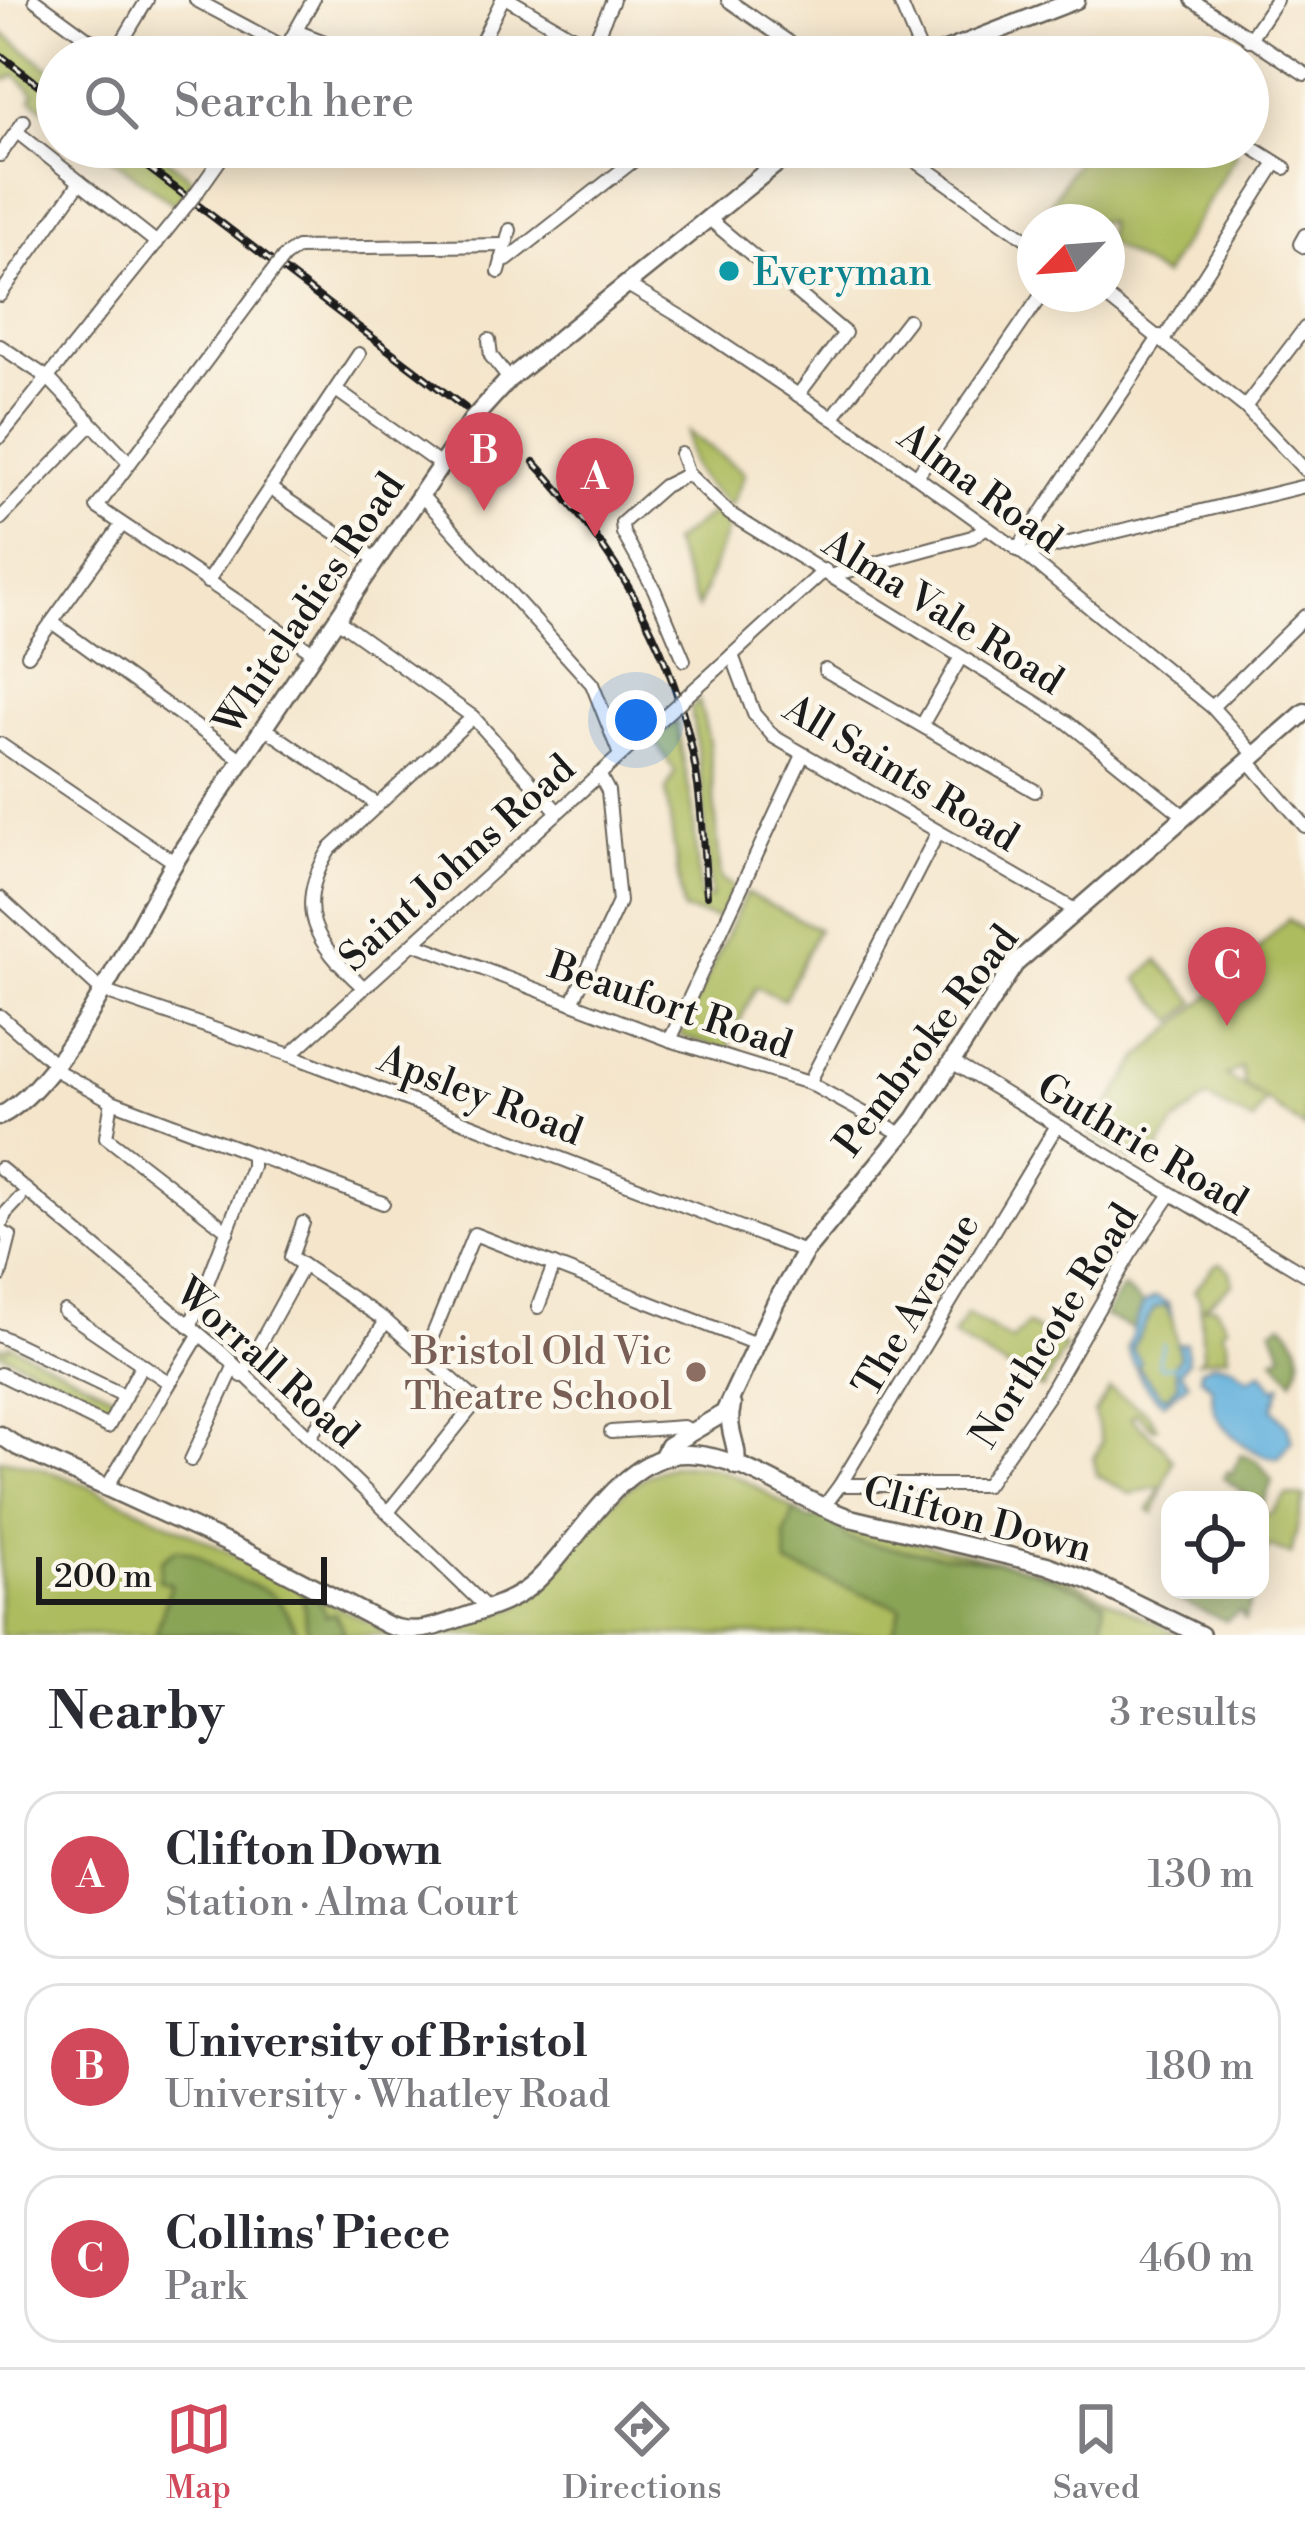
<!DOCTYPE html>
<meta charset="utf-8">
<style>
body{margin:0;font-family:"Libre Bodoni",serif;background:#f7f7f7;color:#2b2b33}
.controls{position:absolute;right:36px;bottom:36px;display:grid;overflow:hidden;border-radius:24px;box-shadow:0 6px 30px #0003}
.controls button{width:108px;height:108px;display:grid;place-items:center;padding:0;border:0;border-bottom:3px solid #e1e1e2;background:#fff;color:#2b2b33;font:60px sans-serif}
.compass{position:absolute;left:1017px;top:204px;width:108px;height:108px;border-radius:50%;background:#fff;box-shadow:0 6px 30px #0003;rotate:245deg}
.scale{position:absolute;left:36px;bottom:30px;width:291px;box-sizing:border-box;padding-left:12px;border:6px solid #1c1c1c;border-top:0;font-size:33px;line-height:42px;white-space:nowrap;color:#1c1c1c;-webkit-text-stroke:9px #fbf7ec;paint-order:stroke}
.you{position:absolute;left:636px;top:720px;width:42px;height:42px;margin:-30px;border:9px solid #fff;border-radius:50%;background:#1a73e8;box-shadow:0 0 0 18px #1a73e833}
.badge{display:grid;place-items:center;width:78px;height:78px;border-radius:50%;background:#d1495b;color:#fff;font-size:39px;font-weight:700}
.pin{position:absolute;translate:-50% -99px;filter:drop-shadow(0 3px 6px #0008)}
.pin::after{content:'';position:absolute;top:63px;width:42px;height:36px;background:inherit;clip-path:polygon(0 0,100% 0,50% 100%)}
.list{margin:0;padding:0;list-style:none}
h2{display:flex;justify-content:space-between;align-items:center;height:156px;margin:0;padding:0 48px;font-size:51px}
h2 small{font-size:39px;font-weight:400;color:#7c7c81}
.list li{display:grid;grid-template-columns:78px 1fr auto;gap:36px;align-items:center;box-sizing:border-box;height:168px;margin:0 24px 24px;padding:0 24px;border:3px solid #e1e1e2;border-radius:36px}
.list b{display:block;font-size:45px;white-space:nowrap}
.list p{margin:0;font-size:39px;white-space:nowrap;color:#7c7c81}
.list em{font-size:39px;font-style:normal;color:#7c7c81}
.icon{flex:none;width:66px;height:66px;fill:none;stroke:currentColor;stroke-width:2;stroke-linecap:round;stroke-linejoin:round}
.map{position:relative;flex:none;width:1305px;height:1635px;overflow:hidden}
.search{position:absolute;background:#fff;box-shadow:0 6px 30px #0003;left:36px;right:36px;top:36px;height:132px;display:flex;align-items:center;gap:30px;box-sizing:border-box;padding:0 42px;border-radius:66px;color:#7c7c81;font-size:45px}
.sheet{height:732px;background:#fff}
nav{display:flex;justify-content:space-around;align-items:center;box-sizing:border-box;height:168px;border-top:3px solid #e1e1e2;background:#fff;font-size:33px;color:#7c7c81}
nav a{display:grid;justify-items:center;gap:6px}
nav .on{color:#d1495b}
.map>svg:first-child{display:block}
</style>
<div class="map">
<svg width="1305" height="1635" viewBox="0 0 1305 1635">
<rect width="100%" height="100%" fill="#fbf7ec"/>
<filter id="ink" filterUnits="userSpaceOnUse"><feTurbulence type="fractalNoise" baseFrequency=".00833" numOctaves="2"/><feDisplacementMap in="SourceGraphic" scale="24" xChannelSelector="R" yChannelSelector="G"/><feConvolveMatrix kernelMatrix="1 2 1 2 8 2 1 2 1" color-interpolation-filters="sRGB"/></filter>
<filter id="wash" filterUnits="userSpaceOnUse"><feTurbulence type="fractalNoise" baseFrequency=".004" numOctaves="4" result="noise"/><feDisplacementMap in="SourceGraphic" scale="48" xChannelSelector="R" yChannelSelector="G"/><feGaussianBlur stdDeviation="2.7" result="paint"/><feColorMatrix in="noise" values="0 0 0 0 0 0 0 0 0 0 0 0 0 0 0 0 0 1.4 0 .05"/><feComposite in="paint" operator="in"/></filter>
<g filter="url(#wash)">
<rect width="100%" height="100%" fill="#f4e5cb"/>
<!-- green -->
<g fill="#adbc5f" stroke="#646c3e" stroke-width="3">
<polygon points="0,31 57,74 57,118 31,99 34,94 15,74 8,80 0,75"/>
<polygon points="96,147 151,147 194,180 175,205"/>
<polygon points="1085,147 1228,147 1237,153 1163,276 1107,243 1107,222 1072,222 1048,208"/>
<path d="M688,432L745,473L731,507C702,480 687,474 688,432Z"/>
<polygon points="714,512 729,525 698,608 672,543"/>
<polygon points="699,701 709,741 721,879 734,887 719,918 683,911 666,791 675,772 655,741 676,721 693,810 700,897 711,898 703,789 691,709"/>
<polygon points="746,893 818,929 784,1000 756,987 726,1050 680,1036"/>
<polygon points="1288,919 1305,932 1305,1129 1244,1084 1241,1068 1226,1076 1266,1100 1253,1122 1207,1098 1174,1124 1150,1164 1135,1155 1131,1161 1090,1134 1140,1057 1233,975"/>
<polygon points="1158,960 1196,1002 1175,1021 1137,979"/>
<polygon points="1221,1263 1230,1271 1233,1283 1204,1307 1215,1306 1227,1326 1221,1331 1227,1341 1228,1356 1198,1361 1203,1356 1200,1299 1194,1291 1215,1265"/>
<path d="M1165,1305C1176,1319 1174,1341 1180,1357L1175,1373L1179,1385L1167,1396L1160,1395L1138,1366L1132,1348L1154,1308Z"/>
<polygon points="967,1314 1012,1341 1027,1324 1066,1347 1042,1389 953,1336"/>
<polygon points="9,1344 120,1398 113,1412 72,1391 74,1386 0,1353 2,1346 7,1349"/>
<polygon points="1110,1389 1147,1412 1157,1427 1154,1429 1136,1413 1131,1418 1162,1445 1173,1461 1154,1513 1149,1510 1162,1486 1130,1494 1096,1475 1094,1459 1102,1442 1094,1413"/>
<path d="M0,1459C52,1466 102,1493 149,1514C232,1552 312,1593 393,1635H0Z"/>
<path d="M681,1465C737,1465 764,1494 809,1519L824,1516L893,1537L1062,1576L1179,1635H433L519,1607L537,1592C575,1549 622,1469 681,1465Z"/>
<polygon points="1286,1495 1304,1497 1291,1555 1269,1546 1260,1561 1260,1517 1272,1513"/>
</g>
<!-- forest -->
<g fill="#8aa456" stroke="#536039" stroke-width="3">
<polygon points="1123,1287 1143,1304 1133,1329 1104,1316"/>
<path d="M1282,1323C1302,1338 1305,1361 1293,1380L1274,1358L1283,1353L1272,1329Z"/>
<polygon points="1241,1454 1259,1462 1272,1481 1262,1507 1260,1500 1253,1500 1224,1478 1228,1471 1232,1474"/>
<path d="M794,1511L809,1519L824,1516L836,1519L846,1538C896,1552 946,1554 997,1562C1035,1568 1070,1584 1104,1602L1103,1625L1113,1635H892L901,1608L787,1565L785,1535Z"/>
<path d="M176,1549C209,1554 202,1564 227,1575C276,1597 272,1584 299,1635L156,1634L171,1584L159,1580L161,1561Z"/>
<polygon points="1180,1590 1234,1590 1251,1600 1245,1619 1239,1611 1226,1621 1176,1599"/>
<path d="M302,1593C314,1595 323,1603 326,1616L335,1613L345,1633L313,1635L307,1628Z"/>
</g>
<!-- water -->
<g fill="#64b1dd" stroke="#40667c" stroke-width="3">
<path d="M1156,1297L1168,1303L1172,1317L1165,1305L1154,1308L1132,1348L1141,1362L1138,1367L1160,1394L1167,1396L1178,1385L1174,1366L1180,1357L1177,1344L1186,1343L1188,1361L1180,1372L1189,1383L1164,1403C1144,1391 1135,1369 1127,1348L1143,1304Z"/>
<path d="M1214,1363L1232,1365L1249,1378L1262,1371L1274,1388L1281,1385L1273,1409L1288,1426L1292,1441L1279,1458C1256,1459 1218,1429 1213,1405C1212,1399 1213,1392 1211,1386L1200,1377V1369Z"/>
</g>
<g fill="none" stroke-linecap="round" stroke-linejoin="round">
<!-- stream -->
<polyline stroke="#64b1dd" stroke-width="3" points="1163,1344 1158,1362 1161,1367 1174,1366"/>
</g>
</g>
<g filter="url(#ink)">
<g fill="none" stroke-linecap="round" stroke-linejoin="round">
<defs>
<g id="minor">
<polyline points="35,0 113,57"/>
<polyline points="196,0 286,48"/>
<polyline points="510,0 607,57"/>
<polyline points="728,0 810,57"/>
<polyline points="899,0 923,57"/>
<polyline points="1192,0 1305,74"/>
<polyline points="296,31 364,57"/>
<polyline points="1249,40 1276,0"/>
<polyline points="113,57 147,0"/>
<polyline points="281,57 313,0"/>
<polyline points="474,57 502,0"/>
<polyline points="587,57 613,0"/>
<polyline points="17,132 157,243"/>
<polyline points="1248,145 1285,168"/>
<polyline points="741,147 772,167"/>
<polyline points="896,147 1035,245"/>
<polyline points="0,155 24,121"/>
<polyline points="198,191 229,147"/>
<polyline points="708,218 845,333 798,395"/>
<polyline points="1305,235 1300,244 1305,247"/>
<polyline points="284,257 297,248 505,245"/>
<polyline points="502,259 507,260 651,147"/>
<polyline points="273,271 97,507 313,652"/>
<polyline points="499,272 510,230"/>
<polyline points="626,284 688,321 874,446 1024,554 1212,707 1254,754"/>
<polyline points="1103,294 1245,407 1305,470"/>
<polyline points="0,295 80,182"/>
<polyline points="1164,339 1276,163"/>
<polyline points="489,340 491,356 509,379"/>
<polyline points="0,346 48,378 129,462"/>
<polyline points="336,390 442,466"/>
<polyline points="1245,407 1305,328"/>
<polyline points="832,418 908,320"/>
<polyline points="0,437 187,205"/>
<polyline points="681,454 688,474 730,514 1067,722 1183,815"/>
<polyline points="917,476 1042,294"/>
<polyline points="271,489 375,559"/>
<polyline points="421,495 592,684 620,755"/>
<polyline points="0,519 92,424"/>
<polyline points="1017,550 1160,336"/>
<polyline points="1024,554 1305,486"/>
<polyline points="833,575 972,537 985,528"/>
<polyline points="207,582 359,354"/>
<polyline points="336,619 473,717 557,811"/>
<polyline points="53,623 241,759"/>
<polyline points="28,655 121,526"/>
<polyline points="732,655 754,714 774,737 1075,910"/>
<polyline points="684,660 654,589 623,533 622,523 664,486 688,474"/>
<polyline points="825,670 1035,791"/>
<polyline points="706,679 825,570"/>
<polyline points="1212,707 1305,616"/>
<polyline points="922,725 961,657"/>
<polyline points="263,727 377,804"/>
<polyline points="0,744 174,862"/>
<polyline points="1248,760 1305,826"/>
<polyline points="0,898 102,991 290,1055 805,1252"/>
<polyline points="414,943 670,1040 809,1083 902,1134"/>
<path d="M362,986C315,943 292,909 330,849L473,717"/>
<polyline points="572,1003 619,902 608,791 599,774"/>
<polyline points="0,1016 55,1064"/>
<polyline points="670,1040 803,755"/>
<polyline points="290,1055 664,716"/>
<polyline points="950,1061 1305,1274"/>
<polyline points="52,1068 112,1101 383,1203"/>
<polyline points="809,1083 938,832"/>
<polyline points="112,1101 106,1137 228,1231"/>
<polyline points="0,1168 221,1352 488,1609"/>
<polyline points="303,1223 291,1257 386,1321 477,1401 388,1512"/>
<polyline points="0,1228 5,1214 20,1198"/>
<polyline points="0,1231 10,1236 0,1276"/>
<polyline points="538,1307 554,1265"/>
<polyline points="64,1311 168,1382"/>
<polyline points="190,1327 252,1167 252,1155"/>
<polyline points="0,1336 125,1396"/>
<polyline points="425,1354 474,1234 756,1344"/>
<polyline points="0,1374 108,1427 142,1364"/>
<polyline points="242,1376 303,1265"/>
<polyline points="611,1432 683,1427 692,1431"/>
<polyline points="310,1437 386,1321"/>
<polyline points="191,1460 234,1367"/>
<polyline points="840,1485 986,1485 1047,1397 1130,1254 1171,1194"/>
<polyline points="107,1487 199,1335"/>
<polyline points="822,1509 840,1485 1056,1127"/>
</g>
<g id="major">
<polyline points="930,57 1076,0"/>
<path d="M0,1116C73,1077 137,917 185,846C280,703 375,561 472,420L509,379L797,147"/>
<path d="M732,1405C725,1432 740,1444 736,1466"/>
<path d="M0,1435L18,1447L251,1554L387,1625C414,1635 433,1628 458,1619C483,1610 511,1603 532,1585C578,1546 622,1450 689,1454C745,1456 797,1500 850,1518L1047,1565L1090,1581L1201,1635"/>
<polyline points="663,1456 668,1446 724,1413 776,1302 805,1252 915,1119 1015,964 1305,712"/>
</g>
</defs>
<!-- minor casing -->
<use href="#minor" stroke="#686259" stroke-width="16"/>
<!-- major casing -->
<use href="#major" stroke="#686259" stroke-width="21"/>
<!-- minor -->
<use href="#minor" stroke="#fff" stroke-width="12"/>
<!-- major -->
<use href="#major" stroke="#fff" stroke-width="16"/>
<defs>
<g id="rail">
<polyline points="0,55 57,99"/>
<polyline points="121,147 465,408"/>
<path d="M534,462C618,552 681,660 698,785C703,821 704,858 707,895"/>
</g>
</defs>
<!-- rail casing -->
<use href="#rail" stroke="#1c1c1c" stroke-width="8"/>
<!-- rail -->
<use href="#rail" stroke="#fbf7ec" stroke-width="3" stroke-dasharray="9" stroke-linecap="butt"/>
<defs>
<g id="minor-bridge">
<polyline points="187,205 198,191"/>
<polyline points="273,271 284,257"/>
<polyline points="664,716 706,679"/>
</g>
</defs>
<!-- minor-bridge casing -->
<use href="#minor-bridge" stroke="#686259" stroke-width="16" stroke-linecap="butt"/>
<!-- minor-bridge -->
<use href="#minor-bridge" stroke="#fff" stroke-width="12"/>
</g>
</g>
<!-- markers -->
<circle fill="#0f9aa8" stroke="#fbf7ec" stroke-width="4.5" cx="729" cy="271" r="12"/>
<circle fill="#8d6e63" stroke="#fbf7ec" stroke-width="4.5" cx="696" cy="1372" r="12"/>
<g text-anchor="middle" stroke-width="9" stroke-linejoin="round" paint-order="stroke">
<!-- culture labels -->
<g font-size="39" fill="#0d838f" stroke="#fbf7ec" text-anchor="start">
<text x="753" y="285">Everyman</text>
</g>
<!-- street labels -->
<g font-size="39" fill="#1c1c1c" stroke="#fbf7ec">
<text transform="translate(981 487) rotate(36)" y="14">Alma Road</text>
<text transform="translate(308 603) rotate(-56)" y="14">Whiteladies Road</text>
<text transform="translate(944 611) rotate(32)" y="14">Alma Vale Road</text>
<text transform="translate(902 772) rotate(31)" y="14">All Saints Road</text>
<text transform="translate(456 862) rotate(-42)" y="14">Saint Johns Road</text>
<text transform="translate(671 1004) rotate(19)" y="14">Beaufort Road</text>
<text transform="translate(925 1040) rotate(-53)" y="14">Pembroke Road</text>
<text transform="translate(481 1094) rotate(21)" y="14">Apsley Road</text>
<text transform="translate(1143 1143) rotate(31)" y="14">Guthrie Road</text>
<text transform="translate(915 1304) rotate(-59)" y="14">The Avenue</text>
<text transform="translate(1053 1325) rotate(-58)" y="14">Northcote Road</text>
<text transform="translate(268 1362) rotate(42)" y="14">Worrall Road</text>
<text transform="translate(978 1518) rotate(15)" y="14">Clifton Down</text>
</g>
<!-- education labels -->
<g font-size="39" fill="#785e54" stroke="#fbf7ec" text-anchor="end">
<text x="672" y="1364">Bristol Old Vic<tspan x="672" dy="45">Theatre School</tspan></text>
</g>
</g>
</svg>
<div class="controls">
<button><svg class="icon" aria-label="locate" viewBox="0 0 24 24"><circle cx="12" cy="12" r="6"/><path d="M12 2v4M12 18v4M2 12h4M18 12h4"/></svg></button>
</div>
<svg class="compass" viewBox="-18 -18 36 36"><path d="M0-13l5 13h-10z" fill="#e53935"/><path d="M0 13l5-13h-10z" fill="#7c7c81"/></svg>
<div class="scale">200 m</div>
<div class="you"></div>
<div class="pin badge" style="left:595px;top:537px">A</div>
<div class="pin badge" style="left:484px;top:511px">B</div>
<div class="pin badge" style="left:1227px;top:1026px">C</div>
<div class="search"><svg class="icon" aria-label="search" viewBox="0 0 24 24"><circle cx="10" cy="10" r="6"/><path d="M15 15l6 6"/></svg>Search here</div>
</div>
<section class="sheet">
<h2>Nearby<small>3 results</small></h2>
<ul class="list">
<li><span class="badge">A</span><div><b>Clifton Down</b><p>Station · Alma Court</p></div><em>130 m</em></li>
<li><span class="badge">B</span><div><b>University of Bristol</b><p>University · Whatley Road</p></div><em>180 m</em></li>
<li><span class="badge">C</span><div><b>Collins' Piece</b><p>Park</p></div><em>460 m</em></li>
</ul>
</section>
<nav>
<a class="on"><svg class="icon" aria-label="map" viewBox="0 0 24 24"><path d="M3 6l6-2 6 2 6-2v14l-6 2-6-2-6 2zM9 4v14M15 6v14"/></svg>Map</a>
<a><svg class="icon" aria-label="directions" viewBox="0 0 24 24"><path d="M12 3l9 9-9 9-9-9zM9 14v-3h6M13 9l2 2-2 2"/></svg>Directions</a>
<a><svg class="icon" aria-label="saved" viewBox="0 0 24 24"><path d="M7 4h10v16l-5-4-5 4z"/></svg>Saved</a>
</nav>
